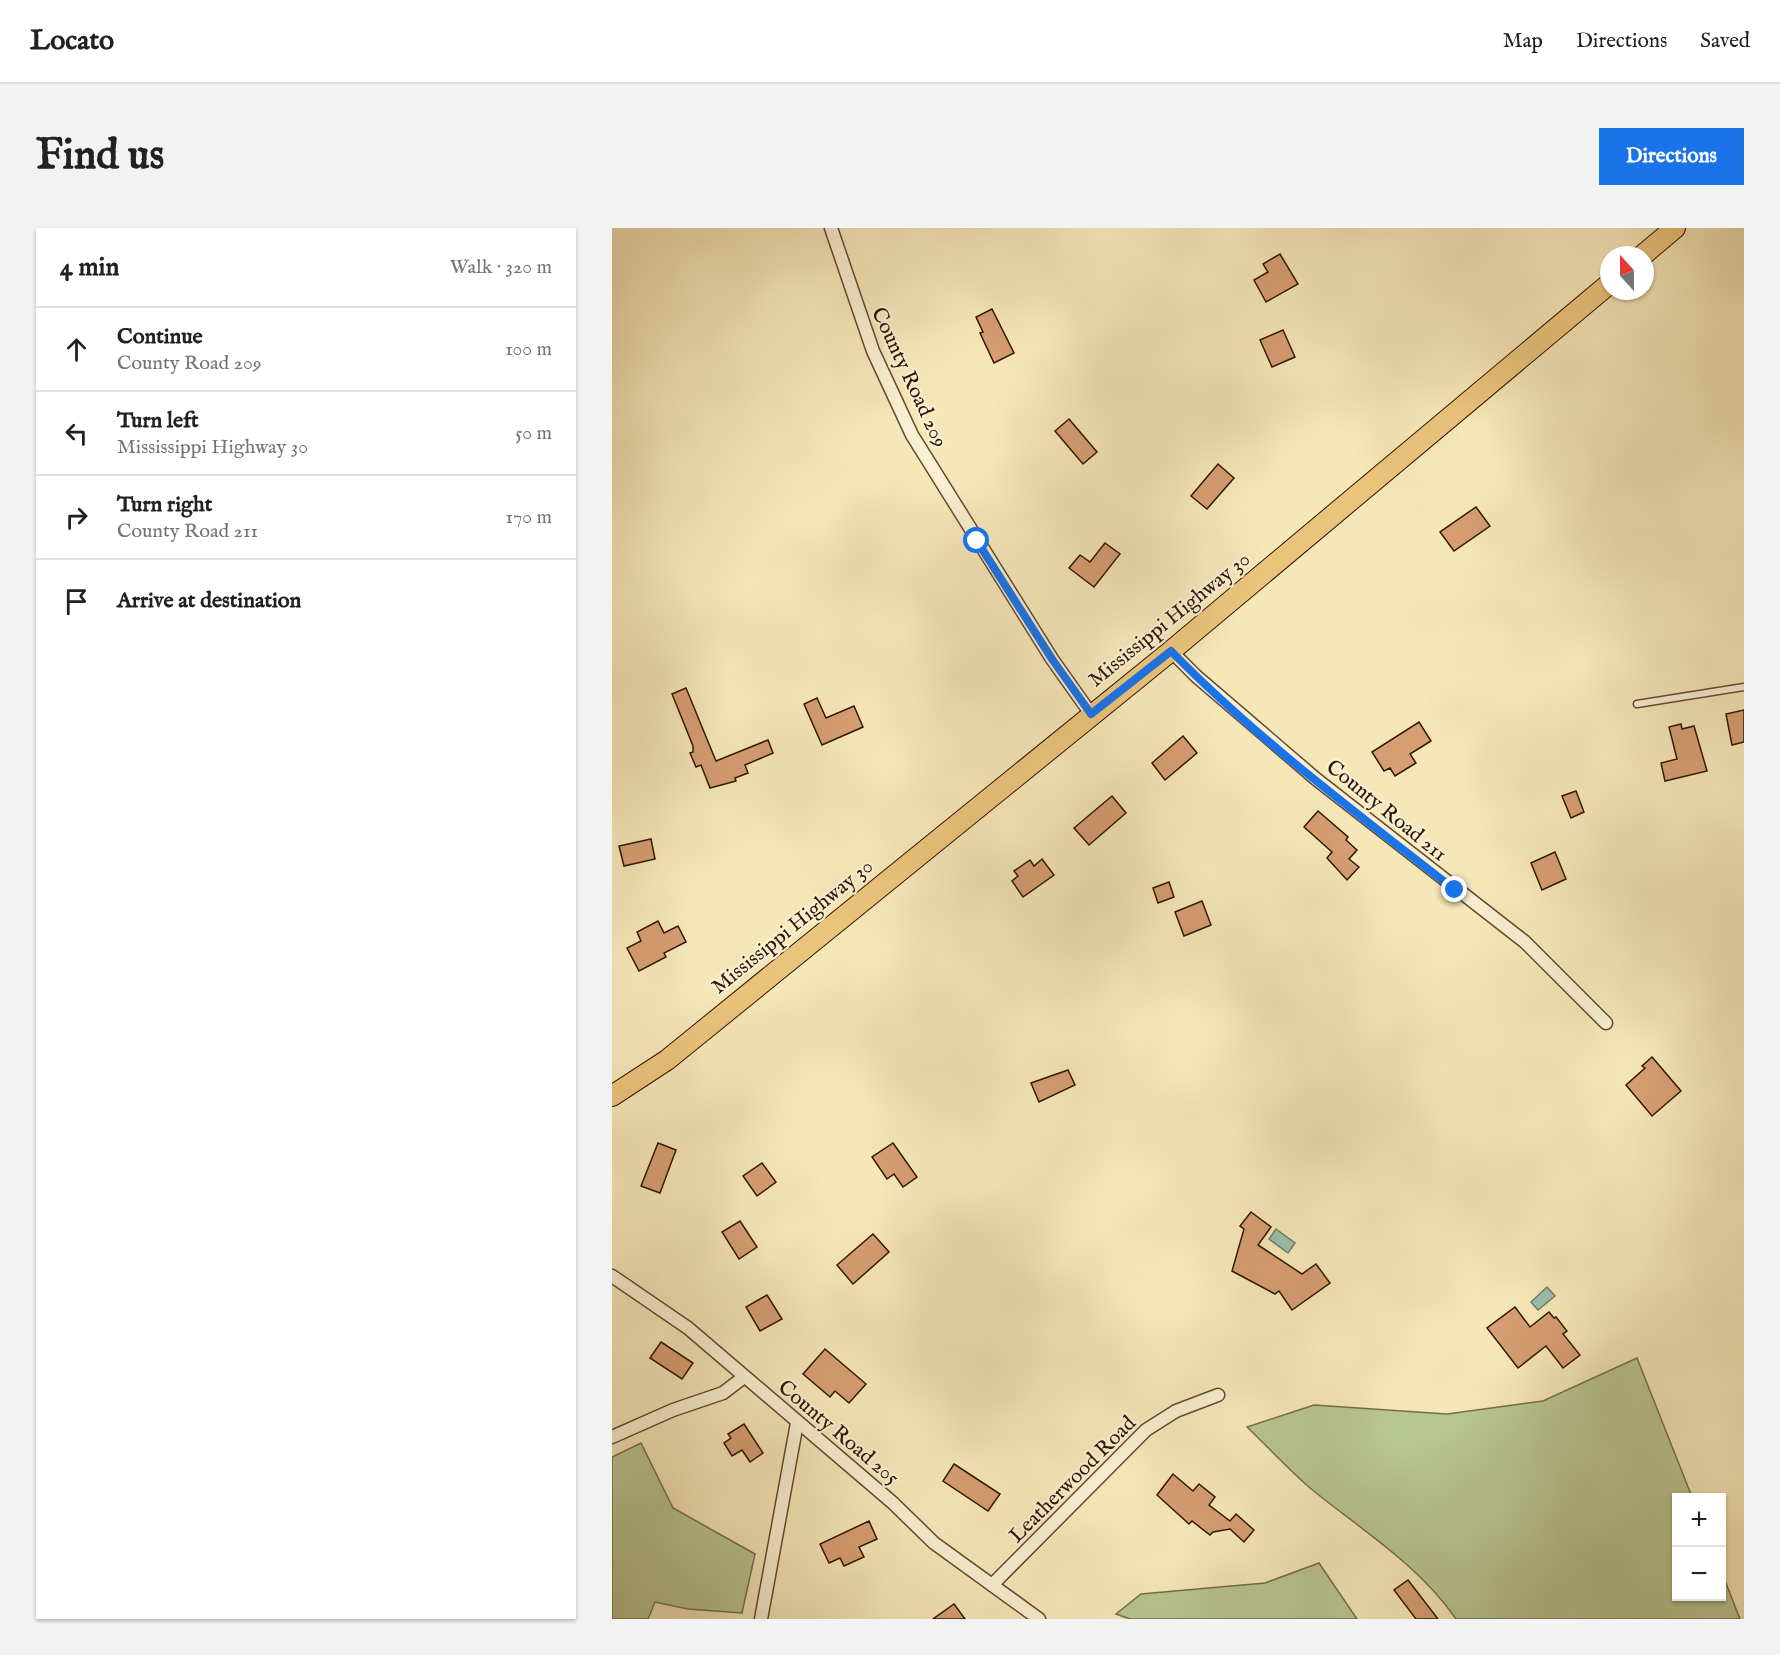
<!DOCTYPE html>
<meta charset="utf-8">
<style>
body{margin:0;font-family:"IM FELL English",serif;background:#f2f2f2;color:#202124}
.controls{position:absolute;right:18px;bottom:18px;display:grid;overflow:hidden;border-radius:0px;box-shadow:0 2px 4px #0004}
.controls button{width:54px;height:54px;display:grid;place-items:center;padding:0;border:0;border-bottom:2px solid #e0e0e0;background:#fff;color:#202124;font:30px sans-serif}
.compass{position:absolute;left:988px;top:18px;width:54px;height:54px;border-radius:50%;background:#fff;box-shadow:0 2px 4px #0004;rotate:339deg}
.stop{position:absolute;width:18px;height:18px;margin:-14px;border:4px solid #1a73e8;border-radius:50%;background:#fff}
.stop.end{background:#1a73e8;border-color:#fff;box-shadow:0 2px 6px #0008}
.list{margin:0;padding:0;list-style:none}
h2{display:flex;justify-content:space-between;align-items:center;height:78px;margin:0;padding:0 24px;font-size:26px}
h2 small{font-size:20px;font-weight:400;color:#757577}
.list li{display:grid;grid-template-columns:39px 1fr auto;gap:18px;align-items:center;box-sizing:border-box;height:84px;padding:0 24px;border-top:2px solid #e0e0e0}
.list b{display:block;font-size:22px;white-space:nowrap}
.list p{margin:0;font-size:20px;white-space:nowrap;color:#757577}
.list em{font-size:20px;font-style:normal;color:#757577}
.icon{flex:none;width:33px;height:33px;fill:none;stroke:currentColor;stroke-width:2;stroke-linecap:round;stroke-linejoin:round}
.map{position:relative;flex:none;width:1132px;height:1391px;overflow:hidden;border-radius:0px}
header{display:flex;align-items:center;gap:36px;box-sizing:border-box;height:84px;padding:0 30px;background:#fff;border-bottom:2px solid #e0e0e0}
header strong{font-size:28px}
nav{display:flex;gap:33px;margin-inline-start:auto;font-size:21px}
.intro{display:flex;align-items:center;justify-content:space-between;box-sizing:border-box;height:144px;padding:0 36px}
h1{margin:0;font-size:42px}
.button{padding:15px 27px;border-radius:0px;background:#1a73e8;color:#fff;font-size:21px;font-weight:700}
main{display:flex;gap:36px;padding:0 36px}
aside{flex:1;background:#fff;border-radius:0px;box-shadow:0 2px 4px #0004}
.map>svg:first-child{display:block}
</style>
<header>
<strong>Locato</strong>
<nav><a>Map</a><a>Directions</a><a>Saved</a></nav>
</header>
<div class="intro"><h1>Find us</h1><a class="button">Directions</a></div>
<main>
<aside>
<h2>4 min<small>Walk · 320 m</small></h2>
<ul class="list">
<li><svg class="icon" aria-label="ahead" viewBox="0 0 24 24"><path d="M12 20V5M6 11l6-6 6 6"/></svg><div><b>Continue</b><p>County Road 209</p></div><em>100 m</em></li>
<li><svg class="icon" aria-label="left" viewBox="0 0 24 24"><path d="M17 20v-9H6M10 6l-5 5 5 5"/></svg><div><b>Turn left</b><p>Mississippi Highway 30</p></div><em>50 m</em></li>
<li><svg class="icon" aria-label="right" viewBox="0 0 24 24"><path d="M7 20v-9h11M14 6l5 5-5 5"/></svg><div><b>Turn right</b><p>County Road 211</p></div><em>170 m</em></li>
<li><svg class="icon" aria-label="arrive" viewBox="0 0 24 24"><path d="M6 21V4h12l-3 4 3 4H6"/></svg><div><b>Arrive at destination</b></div></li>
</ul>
</aside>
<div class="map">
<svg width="1132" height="1391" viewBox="0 0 1132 1391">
<rect width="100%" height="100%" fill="#f6e7b9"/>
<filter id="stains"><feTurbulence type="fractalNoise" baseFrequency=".00333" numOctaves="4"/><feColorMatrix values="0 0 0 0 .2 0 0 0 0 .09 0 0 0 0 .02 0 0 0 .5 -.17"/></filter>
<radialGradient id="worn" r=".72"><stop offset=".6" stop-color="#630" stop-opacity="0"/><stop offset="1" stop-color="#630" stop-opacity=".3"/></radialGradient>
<!-- green -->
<g fill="#b8c692" stroke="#746e4a" stroke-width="1.5">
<path d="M1025,1130L1080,1269L1064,1270V1368H1110V1345L1128,1391H844C806,1336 748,1301 698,1260C676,1241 656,1219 635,1199L702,1177L835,1186L931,1173Z"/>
<polygon points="29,1215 61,1280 143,1326 130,1385 76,1381 43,1374 36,1391 0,1391 0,1229"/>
<polygon points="707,1335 745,1391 518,1391 504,1386 529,1366 653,1355"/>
</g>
<!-- water -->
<g fill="#9dc0ae" stroke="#717c6a" stroke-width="1.5">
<polygon points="664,1001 683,1015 676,1025 657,1011"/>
<polygon points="935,1059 943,1068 926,1082 919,1074"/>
</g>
<!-- building -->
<g fill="#d69e72" stroke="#301603" stroke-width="1.5">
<polygon points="668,26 686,56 654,74 642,52 656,44 651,36"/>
<polygon points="380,81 402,125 382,135 368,105 371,104 364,89"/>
<polygon points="671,102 683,129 660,139 648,112"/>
<polygon points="457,191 485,224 471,236 443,203"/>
<polygon points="606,236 622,250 595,281 579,268"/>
<polygon points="864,279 878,298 842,323 828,304"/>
<polygon points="493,315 508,326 482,359 457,340 468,327 478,334"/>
<polygon points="74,460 104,533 156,512 161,525 133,537 136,545 123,550 124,553 98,560 89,537 84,539 78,525 81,524 81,518 60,466"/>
<polygon points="205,470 214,490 242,478 251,499 210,517 192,476"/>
<polygon points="1132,482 1132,514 1120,517 1114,486"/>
<polygon points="807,494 819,513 798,526 804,535 783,548 778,540 772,543 760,524"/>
<polygon points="1069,496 1070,501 1082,498 1095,543 1053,553 1049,535 1065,531 1057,499"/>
<polygon points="571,508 585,525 553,552 540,535"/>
<polygon points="964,563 972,584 959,590 950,568"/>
<polygon points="500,568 514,585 477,617 462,600"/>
<polygon points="706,583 736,609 734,612 745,622 737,631 747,639 735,652 715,630 720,624 692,599"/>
<polygon points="39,611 43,631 12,638 7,618"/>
<polygon points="943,624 954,651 930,662 919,635"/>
<polygon points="430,631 442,647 411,669 400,653 406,648 402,643 418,632 422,638"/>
<polygon points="557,654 562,669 546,675 541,660"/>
<polygon points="590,673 599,697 572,708 563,684"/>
<polygon points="46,693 52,705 66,698 74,714 52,725 54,729 27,743 15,720 29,713 25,704"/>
<polygon points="1040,829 1069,863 1040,888 1014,857 1033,840 1030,838"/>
<polygon points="456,842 463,857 427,874 419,855"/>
<polygon points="46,915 64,922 48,965 29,958"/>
<polygon points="281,915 305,949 291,959 282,946 275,951 260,929"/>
<polygon points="150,935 164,954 145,968 131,948"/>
<polygon points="639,984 659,999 646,1017 690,1046 704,1036 718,1055 680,1082 667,1063 663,1066 620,1043 632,1001 628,998"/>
<polygon points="128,993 145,1019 127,1031 110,1004"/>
<polygon points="261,1006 277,1024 241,1056 225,1037"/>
<polygon points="155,1067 170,1091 148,1103 134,1079"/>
<polygon points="903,1079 918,1099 937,1084 942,1090 944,1089 955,1103 951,1106 968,1127 951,1140 934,1118 906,1140 875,1100"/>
<polygon points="49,1114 81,1135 70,1151 38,1130"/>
<polygon points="213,1121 254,1156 237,1175 223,1163 218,1169 191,1146"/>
<polygon points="132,1196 151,1225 138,1234 130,1222 120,1228 112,1215 119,1210 116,1206"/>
<polygon points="342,1236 388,1266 376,1283 331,1253"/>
<polygon points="561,1246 581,1263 587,1256 603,1269 597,1277 618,1293 624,1286 642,1302 632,1314 618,1301 601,1304 598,1307 580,1293 577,1296 545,1267"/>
<polygon points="257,1293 265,1311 247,1319 252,1329 232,1338 228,1330 217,1335 208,1316"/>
<polygon points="796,1352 826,1391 804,1391 782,1362"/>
<polygon points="342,1376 353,1391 321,1391"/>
</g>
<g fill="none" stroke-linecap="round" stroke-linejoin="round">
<defs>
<polyline id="lane" points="1025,476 1132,459"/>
<g id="street">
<polyline points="219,0 261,123 300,207 440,431 479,486"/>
<polyline points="559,423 584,448 704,551 913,714 994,795"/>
<polyline points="0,1048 76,1100 281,1275 322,1315 427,1391"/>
<polyline points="0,1209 61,1182 111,1165 132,1149"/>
<polyline points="380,1357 534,1202 564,1183 606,1167"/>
<polyline points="149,1391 185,1195"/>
</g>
<g id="primary">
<polyline points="1031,27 1063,0"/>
<polyline points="0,868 55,832 559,423 997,56"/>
</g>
</defs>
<!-- lane casing -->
<use href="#lane" stroke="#624a30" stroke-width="9"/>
<!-- street casing -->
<use href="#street" stroke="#624a30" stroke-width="15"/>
<!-- primary casing -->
<use href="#primary" stroke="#301603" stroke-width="22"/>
<!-- lane -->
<use href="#lane" stroke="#f9efd2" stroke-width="6"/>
<!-- street -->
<use href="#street" stroke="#f9efd2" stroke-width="12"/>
<!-- primary -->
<use href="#primary" stroke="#ebc47c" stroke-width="20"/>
</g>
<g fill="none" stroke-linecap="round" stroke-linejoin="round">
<!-- route -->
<path stroke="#1a73e8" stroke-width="8" d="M365,313L440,431L479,486L559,423C645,511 746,586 843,662"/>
</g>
<g text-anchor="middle" stroke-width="4.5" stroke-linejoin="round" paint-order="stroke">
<!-- street labels -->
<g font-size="21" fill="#301603" stroke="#f9efd2">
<text transform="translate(298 149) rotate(65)" y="7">County Road 209</text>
<text transform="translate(557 391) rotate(-39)" y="7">Mississippi Highway 30</text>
<text transform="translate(775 582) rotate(39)" y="7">County Road 211</text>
<text transform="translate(180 698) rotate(-39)" y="7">Mississippi Highway 30</text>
<text transform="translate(227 1204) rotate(40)" y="7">County Road 205</text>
<text transform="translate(460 1251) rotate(-45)" y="7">Leatherwood Road</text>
</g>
</g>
<rect width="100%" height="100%" filter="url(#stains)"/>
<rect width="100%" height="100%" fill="url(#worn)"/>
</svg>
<div class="controls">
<button>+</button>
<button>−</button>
</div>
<svg class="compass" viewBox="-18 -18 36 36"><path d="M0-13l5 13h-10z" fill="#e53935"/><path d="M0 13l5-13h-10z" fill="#757577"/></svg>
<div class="stop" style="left:365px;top:313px"></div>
<div class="stop end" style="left:843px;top:662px"></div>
</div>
</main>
